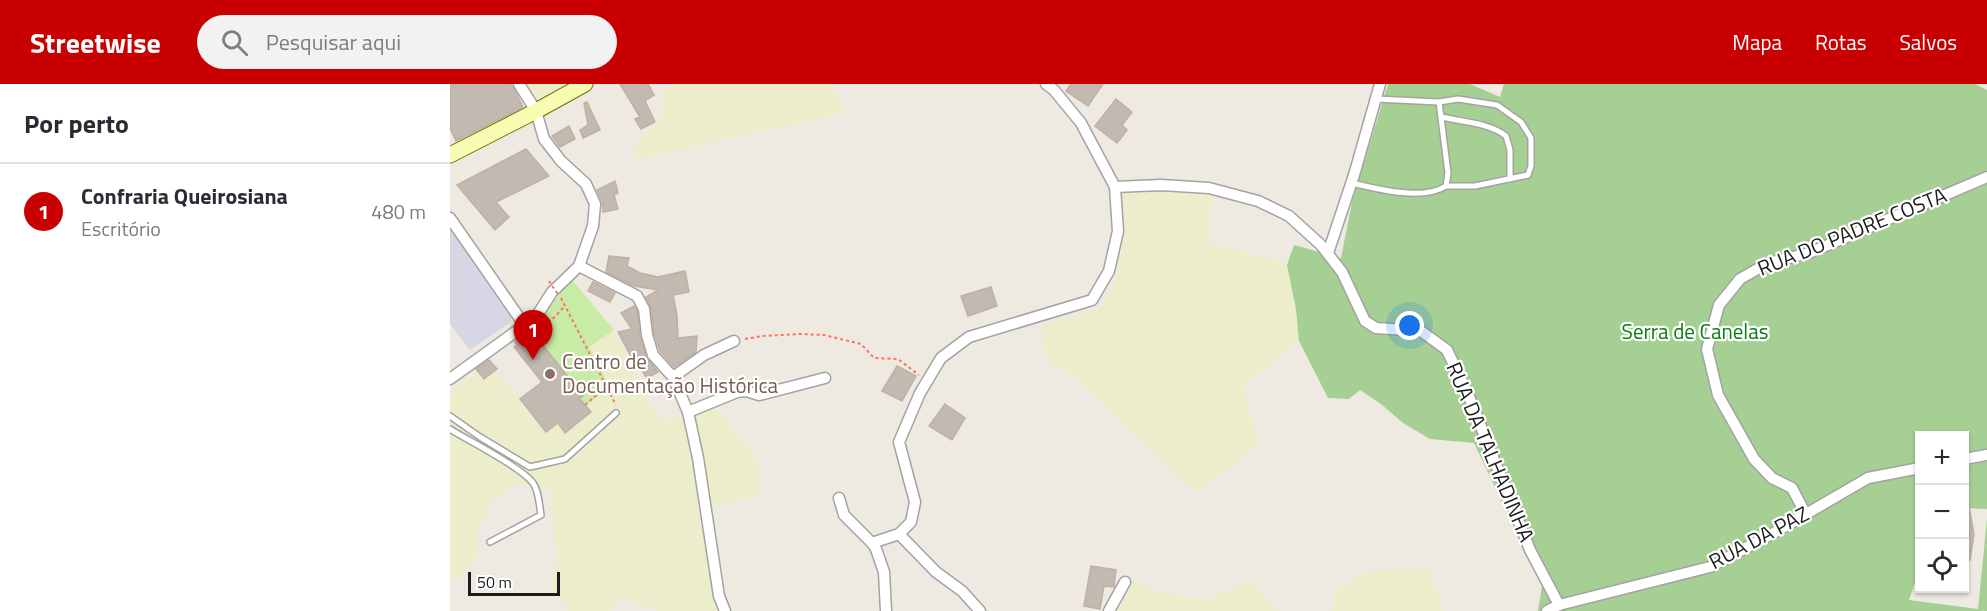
<!DOCTYPE html>
<html lang="pt">
<meta charset="utf-8">
<style>
body{margin:0;font-family:"Titillium Web",sans-serif;background:#f2f2f3;color:#2b2b33}
.controls{position:absolute;right:18px;bottom:18px;display:grid;overflow:hidden;border-radius:0px;box-shadow:0 2px 4px #0004}
.controls button{width:54px;height:54px;display:grid;place-items:center;padding:0;border:0;border-bottom:2px solid #e1e1e2;background:#fff;color:#2b2b33;font:30px sans-serif}
.scale{position:absolute;left:18px;bottom:15px;width:92px;box-sizing:border-box;padding-left:6px;border:3px solid #1c1c1c;border-top:0;font-size:16px;line-height:21px;white-space:nowrap;color:#1c1c1c;-webkit-text-stroke:4px #fff;paint-order:stroke}
.you{position:absolute;left:960px;top:242px;width:21px;height:21px;margin:-15px;border:4px solid #fff;border-radius:50%;background:#1a73e8;box-shadow:0 0 0 9px #1a73e833}
.badge{display:grid;place-items:center;width:39px;height:39px;border-radius:50%;background:#c80001;color:#fff;font-size:20px;font-weight:700}
.pin{position:absolute;translate:-50% -50px;filter:drop-shadow(0 2px 3px #0008)}
.pin::after{content:'';position:absolute;top:32px;width:21px;height:18px;background:inherit;clip-path:polygon(0 0,100% 0,50% 100%)}
.list{margin:0;padding:0;list-style:none}
h2{display:flex;justify-content:space-between;align-items:center;height:78px;margin:0;padding:0 24px;font-size:26px}
h2 small{font-size:20px;font-weight:400;color:#7c7c81}
.list li{display:grid;grid-template-columns:39px 1fr auto;gap:18px;align-items:center;box-sizing:border-box;height:96px;padding:0 24px;border-top:2px solid #e1e1e2}
.list b{display:block;font-size:22px;white-space:nowrap}
.list p{margin:0;font-size:20px;white-space:nowrap;color:#7c7c81}
.list em{font-size:20px;font-style:normal;color:#7c7c81}
.icon{flex:none;width:33px;height:33px;fill:none;stroke:currentColor;stroke-width:2;stroke-linecap:round;stroke-linejoin:round}
.map{position:relative;flex:none;width:1537px;height:527px;overflow:hidden}
header{display:flex;align-items:center;gap:36px;box-sizing:border-box;height:84px;padding:0 30px;background:#c80001;color:#fff}
header strong{font-size:28px}
nav{display:flex;gap:33px;margin-inline-start:auto;font-size:21px}
.search{width:420px;height:54px;background:#f2f2f3;display:flex;align-items:center;gap:15px;box-sizing:border-box;padding:0 21px;border-radius:33px;color:#7c7c81;font-size:22px}
main{display:flex}
aside{flex:1;background:#fff}
.map>svg:first-child{display:block}
</style>
<header>
<strong>Streetwise</strong>
<div class="search"><svg class="icon" aria-label="search" viewBox="0 0 24 24"><circle cx="10" cy="10" r="6"/><path d="M15 15l6 6"/></svg>Pesquisar aqui</div>
<nav><a>Mapa</a><a>Rotas</a><a>Salvos</a></nav>
</header>
<main>
<aside>
<h2>Por perto<small></small></h2>
<ul class="list">
<li><span class="badge">1</span><div><b>Confraria Queirosiana</b><p>Escritório</p></div><em>480 m</em></li>
</ul>
</aside>
<div class="map">
<svg width="1537" height="527" viewBox="0 0 1537 527">
<rect width="100%" height="100%" fill="#eeeae1"/>
<!-- farmland -->
<g fill="#eceecb">
<polygon points="73,0 122,0 98,13 81,15"/>
<polygon points="224,0 382,0 396,28 188,75 182,65 209,36 215,6"/>
<polygon points="670,101 765,105 759,135 760,159 837,179 846,225 849,256 793,303 809,361 747,409 615,285 597,280 591,241 635,230 652,221 664,201 675,137"/>
<polygon points="164,246 184,283 199,321 214,339 263,321 305,372 312,409 250,428 268,527 207,527 170,512 161,527 118,527 101,502 107,471 99,405 68,400 42,416 37,430 28,445 28,459 24,477 9,494 0,497 0,307 27,286 34,295 45,286 95,348 108,339 115,348 140,329 136,322 160,303 139,263"/>
<polygon points="977,483 994,527 880,527 886,507 916,488"/>
<polygon points="683,495 713,509 755,516 799,496 829,527 667,527 685,496"/>
</g>
<!-- grass -->
<path fill="#c8eba5" d="M122,196L164,246L139,263L160,303L136,322L130,314L132,311L81,245C96,230 107,212 122,196Z"/>
<!-- forest -->
<polygon fill="#a6cf94" points="938,0 1020,0 1050,13 1054,0 1525,0 1537,6 1537,425 1515,424 1514,352 1470,352 1469,486 1459,516 1528,525 1537,435 1537,527 1088,527 1093,495 1076,458 1051,416 1024,359 980,355 953,339 931,320 910,306 899,315 878,314 849,257 846,225 837,181 844,161 891,174 902,118"/>
<!-- plaza -->
<polygon fill="#d6d6e4" points="0,143 61,232 61,237 58,240 20,266 0,240"/>
<!-- building -->
<g fill="#c2b9b1" stroke="#c0b0a3" stroke-width="1.5">
<polygon points="0,0 61,0 73,23 6,57 0,44"/>
<polygon points="170,0 198,0 204,11 195,17 205,38 191,45 185,35 190,33"/>
<polygon points="621,0 653,0 638,22 616,7"/>
<polygon points="666,15 682,28 672,41 677,46 667,59 645,42"/>
<polygon points="137,18 150,46 133,54 130,46 138,41 134,19"/>
<polygon points="119,42 125,55 110,63 102,52"/>
<polygon points="76,65 99,92 46,118 59,133 45,146 7,101"/>
<polygon points="165,97 168,109 164,111 168,125 153,128 152,117 147,106"/>
<polygon points="159,172 179,174 177,182 190,189 208,193 235,187 239,208 223,211 227,231 228,254 247,252 246,268 224,283 210,267 204,249 201,224 196,213 208,206 184,202 156,188"/>
<polygon points="143,198 165,209 160,218 138,207"/>
<polygon points="541,203 547,222 518,232 511,212"/>
<polygon points="184,222 187,227 190,252 196,273 208,288 197,294 188,281 186,282 168,248 182,245 171,229"/>
<polygon points="81,246 133,312 129,314 141,328 115,349 108,339 96,348 70,315 92,298 64,263 67,261 65,258"/>
<polygon points="39,276 47,285 34,295 26,285"/>
<polygon points="447,282 466,292 452,317 432,307"/>
<polygon points="495,320 515,334 502,356 479,342"/>
<polygon points="1519,424 1524,450 1520,476 1515,476 1515,425"/>
<polygon points="641,482 666,486 664,503 654,502 650,525 634,522"/>
</g>
<g fill="none" stroke-linecap="round" stroke-linejoin="round">
<defs>
<g id="service">
<polyline points="926,15 989,18 1008,15 1047,21 1071,38 1081,54 1081,82 1078,91 1025,102 996,102"/>
<path d="M992,33C1012,38 1040,39 1056,52L1060,66V95"/>
<path d="M902,99C927,105 973,117 996,102L998,89L989,18"/>
<polyline points="0,332 30,353 80,383 115,375 166,329"/>
<path d="M0,345C19,357 71,383 83,399C89,407 89,420 91,431L40,458"/>
</g>
<g id="minor">
<polyline points="665,103 711,101 759,104 808,117 839,132 871,161 892,188 915,237 926,244 971,247 997,266 1018,310 1080,466 1109,521"/>
<polyline points="0,134 75,242"/>
<polyline points="878,169 904,91 930,0"/>
<polyline points="129,182 187,212 194,225 197,251 203,271 223,293 238,328 248,374 269,512 275,527"/>
<polyline points="223,293 254,271 284,257"/>
<polyline points="0,295 86,233 102,208 129,182 143,142 145,120 136,100 111,77 94,55 86,27 69,0"/>
<polyline points="238,328 287,308 296,307 309,311 375,294"/>
<polyline points="1514,375 1537,371"/>
<polyline points="389,414 394,431 422,459 426,465 434,488 436,527"/>
<polyline points="1355,429 1342,404 1322,394 1304,375 1268,311 1257,265 1269,221 1290,195 1318,179 1359,169 1537,93"/>
<polyline points="449,450 486,488 512,507 530,527"/>
<polyline points="422,459 449,450 461,438 465,418 449,358 470,309 491,274 519,253 642,216 659,187 668,147 665,103 631,39 604,6 596,0"/>
<polyline points="659,527 675,498"/>
<polyline points="1097,527 1109,521 1260,483 1320,451 1418,394 1470,384"/>
</g>
<polyline id="secondary" points="0,71 86,27 135,0"/>
</defs>
<!-- service casing -->
<use href="#service" stroke="#a3a3a3" stroke-width="8"/>
<!-- minor casing -->
<use href="#minor" stroke="#a3a3a3" stroke-width="13"/>
<!-- secondary casing -->
<use href="#secondary" stroke="#697501" stroke-width="17"/>
<!-- path -->
<g stroke="#fe7162" stroke-width="2" stroke-dasharray="3 3" stroke-linecap="butt">
<polyline points="111,214 166,321"/>
<polyline points="86,252 115,222"/>
<polyline points="295,255 312,252 351,250 374,251 411,260 424,274 448,275 469,291"/>
<polyline points="135,321 157,302"/>
</g>
<!-- service -->
<use href="#service" stroke="#fff" stroke-width="5"/>
<!-- minor -->
<use href="#minor" stroke="#fff" stroke-width="10"/>
<!-- secondary -->
<use href="#secondary" stroke="#f8fbb2" stroke-width="15"/>
<!-- path-bridge -->
<polyline stroke="#fe7162" stroke-width="2" stroke-dasharray="3 3" stroke-linecap="butt" points="99,197 109,212"/>
</g>
<!-- markers -->
<circle fill="#8d6e63" stroke="#fff" stroke-width="2" cx="100" cy="290" r="6"/>
<g text-anchor="middle" stroke-width="4.5" stroke-linejoin="round" paint-order="stroke">
<!-- street labels -->
<g font-size="21" fill="#1c1c1c" stroke="#fff">
<text transform="translate(1402 148) rotate(-22)" y="7">RUA DO PADRE COSTA</text>
<text transform="translate(1040 368) rotate(67)" y="7">RUA DA TALHADINHA</text>
<text transform="translate(1309 454) rotate(-28)" y="7">RUA DA PAZ</text>
</g>
<!-- park labels -->
<g font-size="21" fill="#087d11" stroke="#fff">
<text x="1245" y="255">Serra de Canelas</text>
</g>
<!-- education labels -->
<g font-size="21" fill="#785e54" stroke="#fff" text-anchor="start">
<text x="112" y="285">Centro de<tspan x="112" dy="24">Documentação Histórica</tspan></text>
</g>
</g>
</svg>
<div class="controls">
<button>+</button>
<button>−</button>
<button><svg class="icon" aria-label="locate" viewBox="0 0 24 24"><circle cx="12" cy="12" r="6"/><path d="M12 2v4M12 18v4M2 12h4M18 12h4"/></svg></button>
</div>
<div class="scale">50 m</div>
<div class="you"></div>
<div class="pin badge" style="left:83px;top:276px">1</div>
</div>
</main>
